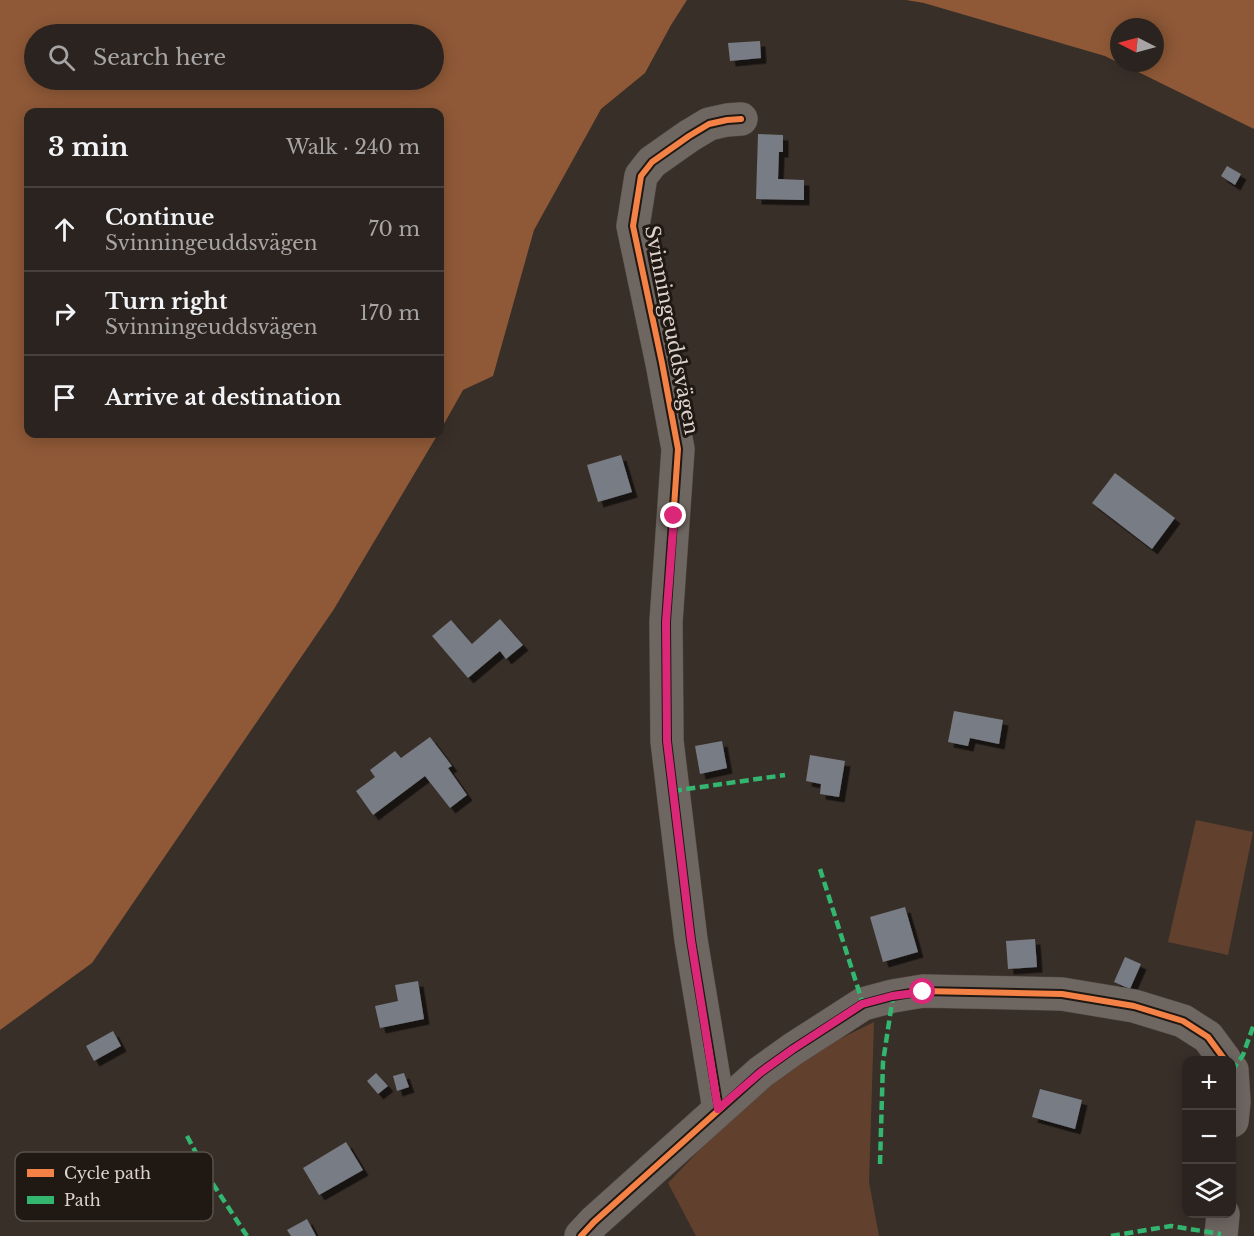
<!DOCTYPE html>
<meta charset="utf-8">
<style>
body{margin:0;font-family:"Libre Baskerville",serif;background:#332b28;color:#f1f3f6}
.controls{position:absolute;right:18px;bottom:18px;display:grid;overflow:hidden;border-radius:12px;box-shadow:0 3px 15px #0003}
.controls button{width:54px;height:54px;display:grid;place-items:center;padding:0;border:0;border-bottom:2px solid #47403d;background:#2b231f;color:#f1f3f6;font:30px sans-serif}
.compass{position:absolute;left:1110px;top:18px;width:54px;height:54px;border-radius:50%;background:#2b231f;box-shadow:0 3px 15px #0003;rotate:276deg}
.stop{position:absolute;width:18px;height:18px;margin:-14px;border:4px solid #db2777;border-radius:50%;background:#fff}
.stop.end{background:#db2777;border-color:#fff;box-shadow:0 2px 6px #0008}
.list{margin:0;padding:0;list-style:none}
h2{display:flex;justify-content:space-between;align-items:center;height:78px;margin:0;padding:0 24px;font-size:26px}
h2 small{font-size:20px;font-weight:400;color:#a6a4a4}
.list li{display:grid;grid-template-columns:39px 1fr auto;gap:18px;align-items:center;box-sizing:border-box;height:84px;padding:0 24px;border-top:2px solid #47403d}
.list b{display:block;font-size:22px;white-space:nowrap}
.list p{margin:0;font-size:20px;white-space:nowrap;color:#a6a4a4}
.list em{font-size:20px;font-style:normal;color:#a6a4a4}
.icon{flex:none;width:33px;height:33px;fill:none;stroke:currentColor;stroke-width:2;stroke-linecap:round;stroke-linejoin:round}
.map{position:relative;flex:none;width:1254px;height:1236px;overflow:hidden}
.search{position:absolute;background:#2b231f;box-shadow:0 3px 15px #0003;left:24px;top:24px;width:420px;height:66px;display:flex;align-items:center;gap:15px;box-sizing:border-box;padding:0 21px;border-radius:33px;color:#a6a4a4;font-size:22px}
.panel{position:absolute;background:#2b231f;box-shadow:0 3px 15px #0003;left:24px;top:108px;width:420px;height:330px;border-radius:12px}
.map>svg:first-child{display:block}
</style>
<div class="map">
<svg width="1254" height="1236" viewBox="0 0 1254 1236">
<defs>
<filter id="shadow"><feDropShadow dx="5.5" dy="5.5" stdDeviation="0" flood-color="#0009"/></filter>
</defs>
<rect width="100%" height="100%" fill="#392f29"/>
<!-- green -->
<g fill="#61412d">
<polygon points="1196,820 1253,832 1228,955 1168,942"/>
<polygon points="874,1022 869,1182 879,1236 696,1236 668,1183 775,1071"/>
</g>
<!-- water -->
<g fill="#8f5937" fill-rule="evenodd">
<path d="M0,0H687L671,25L645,73L601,109L534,230L493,376L463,390L440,431V112H28V434H438L334,609L92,963L0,1030ZM34,34H434V80H34Z"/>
<polygon points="906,0 1254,0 1254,129 1120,63 1155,63 1155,27 1119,27 1119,63 1105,56 924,3"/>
</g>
<!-- building -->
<g fill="#787c84" filter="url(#shadow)">
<polygon points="760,41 761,58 730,61 728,43"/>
<polygon points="758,134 783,135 783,152 779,152 778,179 804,180 804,200 756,199"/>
<polygon points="1227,166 1241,174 1235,185 1221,176"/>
<polygon points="621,455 632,492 598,502 587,465"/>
<polygon points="1115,473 1175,518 1152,549 1092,503"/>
<polygon points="500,619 523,645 506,659 500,651 468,678 432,636 451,620 472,644"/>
<polygon points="954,711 1003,720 999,744 970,738 968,746 948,742"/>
<polygon points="430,737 452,766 448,768 467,795 450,808 425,776 373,815 356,791 375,777 370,770 395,751 401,758"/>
<polygon points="722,741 727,768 700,774 695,746"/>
<polygon points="810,755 845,761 839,797 820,794 821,784 806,781"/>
<polygon points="905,907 918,952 883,962 870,917"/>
<polygon points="1035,939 1037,967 1008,969 1006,941"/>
<polygon points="1125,957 1141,964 1130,989 1114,982"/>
<polygon points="418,981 424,1019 380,1028 375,1006 398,1001 395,985"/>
<polygon points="113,1031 121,1046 94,1061 86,1046"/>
<polygon points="376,1073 388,1086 378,1094 367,1081"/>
<polygon points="404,1073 409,1087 397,1091 393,1076"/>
<polygon points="1040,1089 1082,1100 1075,1129 1032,1117"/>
<polygon points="346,1142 363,1170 319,1195 303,1168"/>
<polygon points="307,1219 316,1236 291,1236 287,1230"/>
</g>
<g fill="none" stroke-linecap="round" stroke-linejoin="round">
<defs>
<g id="minor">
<polyline points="1232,1070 1234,1102 1232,1121"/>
<polyline points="719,1109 691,940 667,741 666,622 678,449 662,363 633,226 641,176 652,162 689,136 709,124 727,120 741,119"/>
<polyline points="581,1236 594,1222 761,1072 793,1049 863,1004 893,996 923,991 1062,994 1134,1006 1183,1021 1208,1037 1225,1060"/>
<polyline points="1221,1236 1223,1214"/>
</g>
</defs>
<!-- minor casing -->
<use href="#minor" stroke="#554c47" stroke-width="34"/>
<!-- minor -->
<use href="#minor" stroke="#6e6661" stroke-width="33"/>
<!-- quiet -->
<g stroke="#33b770" stroke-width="4.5" stroke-dasharray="9 4.5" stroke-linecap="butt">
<polyline points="673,791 785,775"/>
<polyline points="820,869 863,1004"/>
<polyline points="1232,1071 1243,1055 1254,1024"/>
<polyline points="187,1136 211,1181 247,1236"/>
<polyline points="880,1164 883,1062 893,996"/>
<polyline points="1111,1236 1171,1226 1221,1234"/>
</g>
<defs>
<g id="cycleway">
<polyline points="719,1109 691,940 667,741 666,622 678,449 662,363 633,226 641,176 652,162 689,136 709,124 727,120 741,119"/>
<polyline points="581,1236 594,1222 761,1072 793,1049 863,1004 893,996 923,991 1062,994 1134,1006 1183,1021 1208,1037 1225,1060"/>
</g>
</defs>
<!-- cycleway casing -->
<use href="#cycleway" stroke="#201813" stroke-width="10"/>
<!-- cycleway -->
<use href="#cycleway" stroke="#f48246" stroke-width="6"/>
</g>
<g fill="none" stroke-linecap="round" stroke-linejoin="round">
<!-- route -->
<polyline stroke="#db2777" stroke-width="8" points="674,516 666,622 667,741 691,940 718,1109 761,1072 793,1049 862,1004 892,996 923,992"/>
</g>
<g text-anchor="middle" stroke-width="6" stroke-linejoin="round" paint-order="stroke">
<!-- street labels -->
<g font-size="20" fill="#ded2cb" stroke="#201813">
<text transform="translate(672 330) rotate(79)" y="7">Svinningeuddsvägen</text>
</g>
</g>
<!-- legend -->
<rect x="15" y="1152" width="198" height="69" rx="9" fill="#201813" stroke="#59504a" stroke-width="1.5"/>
<rect x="27" y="1169" width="27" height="8" fill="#f48246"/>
<rect x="27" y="1196" width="27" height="8" fill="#33b770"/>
<g font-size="16" fill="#ded2cb">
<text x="64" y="1179">Cycle path</text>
<text x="64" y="1206">Path</text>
</g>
</svg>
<div class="controls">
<button>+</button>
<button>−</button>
<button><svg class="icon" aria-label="layers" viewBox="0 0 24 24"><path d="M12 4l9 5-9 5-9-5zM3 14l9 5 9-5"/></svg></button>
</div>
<svg class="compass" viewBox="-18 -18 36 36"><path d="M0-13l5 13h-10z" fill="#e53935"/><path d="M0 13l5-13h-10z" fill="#a6a4a4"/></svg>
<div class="stop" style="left:923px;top:992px"></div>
<div class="stop end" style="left:674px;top:516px"></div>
<div class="search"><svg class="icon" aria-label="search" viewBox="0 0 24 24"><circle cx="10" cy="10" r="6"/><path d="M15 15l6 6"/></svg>Search here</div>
<section class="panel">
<h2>3 min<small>Walk · 240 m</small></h2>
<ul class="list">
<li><svg class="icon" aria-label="ahead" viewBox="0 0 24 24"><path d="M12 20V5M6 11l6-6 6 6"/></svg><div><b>Continue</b><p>Svinningeuddsvägen</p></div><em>70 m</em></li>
<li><svg class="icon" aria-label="right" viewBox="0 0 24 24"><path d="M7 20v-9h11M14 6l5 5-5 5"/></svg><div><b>Turn right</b><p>Svinningeuddsvägen</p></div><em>170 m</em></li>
<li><svg class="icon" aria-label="arrive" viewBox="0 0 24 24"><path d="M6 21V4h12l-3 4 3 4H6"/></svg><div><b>Arrive at destination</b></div></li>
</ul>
</section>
</div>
